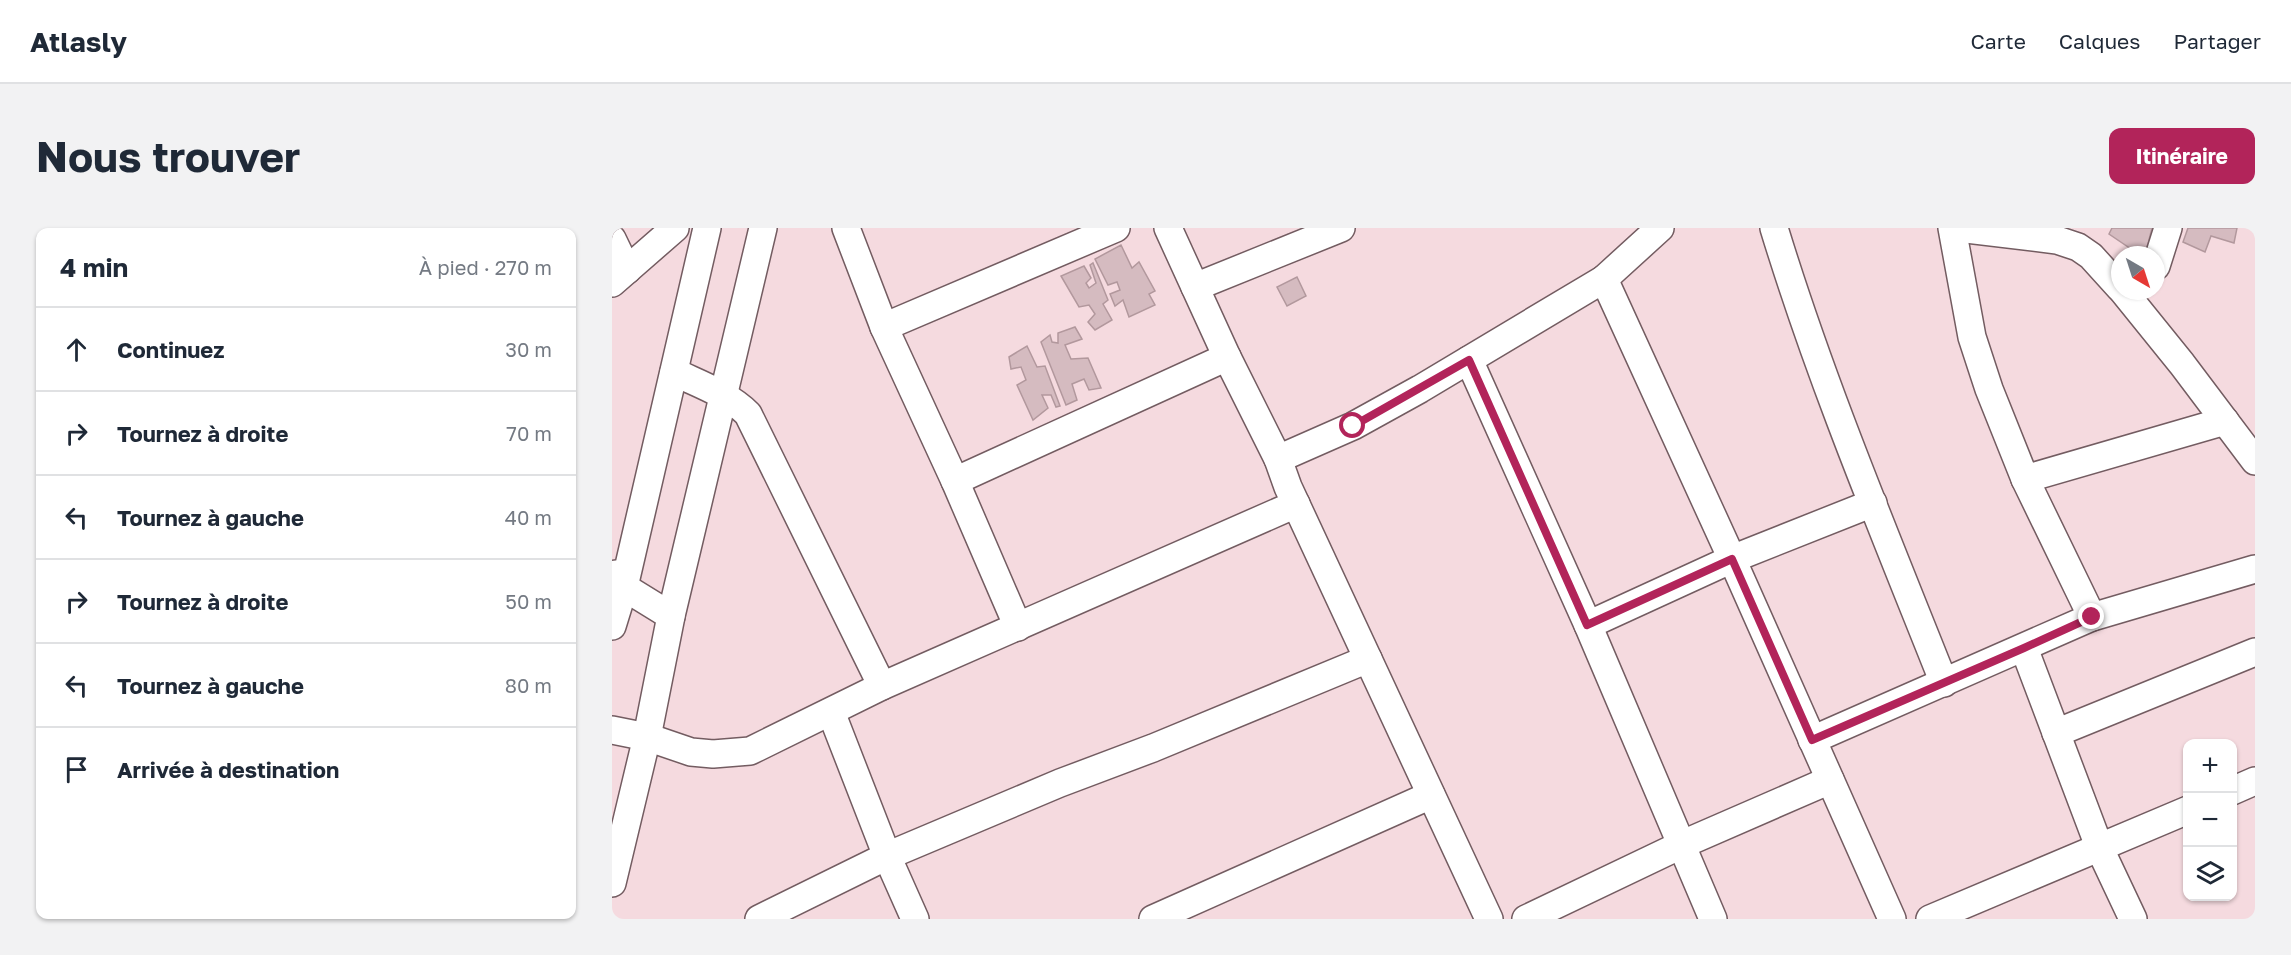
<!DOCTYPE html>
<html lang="fr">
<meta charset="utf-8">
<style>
body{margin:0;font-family:"Golos Text",sans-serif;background:#f2f2f3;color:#1f2937}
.controls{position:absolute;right:18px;bottom:18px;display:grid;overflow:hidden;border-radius:12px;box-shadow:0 2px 4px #0004}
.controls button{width:54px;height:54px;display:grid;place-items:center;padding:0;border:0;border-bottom:2px solid #e0e1e3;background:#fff;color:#1f2937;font:30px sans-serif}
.compass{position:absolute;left:1499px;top:18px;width:54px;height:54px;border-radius:50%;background:#fff;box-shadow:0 2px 4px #0004;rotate:141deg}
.stop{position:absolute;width:18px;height:18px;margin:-14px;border:4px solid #b2245a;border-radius:50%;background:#fff}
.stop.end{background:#b2245a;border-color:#fff;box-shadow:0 2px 6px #0008}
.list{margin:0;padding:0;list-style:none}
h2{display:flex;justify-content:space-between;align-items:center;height:78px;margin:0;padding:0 24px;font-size:26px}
h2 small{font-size:20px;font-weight:400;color:#747a83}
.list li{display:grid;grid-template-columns:39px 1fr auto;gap:18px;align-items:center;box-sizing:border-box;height:84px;padding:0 24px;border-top:2px solid #e0e1e3}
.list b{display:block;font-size:22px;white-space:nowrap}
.list em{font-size:20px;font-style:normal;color:#747a83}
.icon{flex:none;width:33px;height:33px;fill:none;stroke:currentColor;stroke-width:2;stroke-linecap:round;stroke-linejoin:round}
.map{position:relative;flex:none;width:1643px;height:691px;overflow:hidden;border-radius:12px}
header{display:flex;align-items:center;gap:36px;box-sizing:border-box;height:84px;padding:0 30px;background:#fff;border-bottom:2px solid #e0e1e3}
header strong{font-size:28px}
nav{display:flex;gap:33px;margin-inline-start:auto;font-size:21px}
.intro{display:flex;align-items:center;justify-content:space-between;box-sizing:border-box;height:144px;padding:0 36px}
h1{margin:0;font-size:42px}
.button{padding:15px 27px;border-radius:12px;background:#b2245a;color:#fff;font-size:21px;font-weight:700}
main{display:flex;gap:36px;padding:0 36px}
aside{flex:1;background:#fff;border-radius:12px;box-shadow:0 2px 4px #0004}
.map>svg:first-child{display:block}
</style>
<header>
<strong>Atlasly</strong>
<nav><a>Carte</a><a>Calques</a><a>Partager</a></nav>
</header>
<div class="intro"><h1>Nous trouver</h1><a class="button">Itinéraire</a></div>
<main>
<aside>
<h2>4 min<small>À pied · 270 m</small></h2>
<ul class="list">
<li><svg class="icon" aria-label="ahead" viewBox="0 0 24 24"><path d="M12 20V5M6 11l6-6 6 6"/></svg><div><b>Continuez</b></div><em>30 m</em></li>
<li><svg class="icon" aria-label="right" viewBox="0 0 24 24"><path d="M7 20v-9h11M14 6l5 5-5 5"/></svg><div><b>Tournez à droite</b></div><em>70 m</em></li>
<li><svg class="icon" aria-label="left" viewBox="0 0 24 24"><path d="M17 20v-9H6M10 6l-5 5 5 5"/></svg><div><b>Tournez à gauche</b></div><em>40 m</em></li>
<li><svg class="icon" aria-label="right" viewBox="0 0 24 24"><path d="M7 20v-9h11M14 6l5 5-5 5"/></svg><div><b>Tournez à droite</b></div><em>50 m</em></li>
<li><svg class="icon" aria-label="left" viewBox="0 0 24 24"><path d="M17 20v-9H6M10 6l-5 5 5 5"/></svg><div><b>Tournez à gauche</b></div><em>80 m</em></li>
<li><svg class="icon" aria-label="arrive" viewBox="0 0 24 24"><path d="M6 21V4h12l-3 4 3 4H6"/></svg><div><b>Arrivée à destination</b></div></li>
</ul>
</aside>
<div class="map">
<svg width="1643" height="691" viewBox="0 0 1643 691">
<rect width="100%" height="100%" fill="#f5dadf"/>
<!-- building -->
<g fill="#d5bbc0" stroke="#b2989d" stroke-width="1.5">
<polygon points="1500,0 1540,0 1533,27 1528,27 1497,6"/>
<polygon points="1576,0 1625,0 1622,15 1599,8 1593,24 1571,14"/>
<polygon points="509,17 520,40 527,34 543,63 537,66 543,77 517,89 511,72 503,78 498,66 508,62 505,54 496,57 483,31"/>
<polygon points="481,35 496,72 491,76 500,92 483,102 476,94 483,86 477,77 467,79 449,48 472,38 479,50 474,55 477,60 484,55 478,37"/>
<polygon points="685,49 694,68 675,78 665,59"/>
<polygon points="463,99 470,111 453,117 459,131 476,130 489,160 477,162 472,151 460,156 465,172 454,177 429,114 438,107 440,114 446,115 446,105"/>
<polygon points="415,118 425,139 433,138 448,178 444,179 439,167 430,167 436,180 421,192 405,157 414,152 409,139 399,141 397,129"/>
</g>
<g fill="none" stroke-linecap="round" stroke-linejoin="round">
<defs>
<g id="minor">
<polyline points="234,0 272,99 343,253 406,399"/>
<polyline points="556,0 615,129 666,231 676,259 877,691"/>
<path d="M1162,0C1209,154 1272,304 1332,455"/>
<polyline points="1340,0 1360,109 1377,161 1413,251 1480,389"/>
<polyline points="1346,0 1445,12 1466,19 1479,28 1508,60"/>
<polyline points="0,11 15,42"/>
<polyline points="1544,38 1556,0"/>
<polyline points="992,51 1120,331 1280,691"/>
<polyline points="0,55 63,0"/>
<polyline points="583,59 729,0"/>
<polyline points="1511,63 1570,136 1643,233"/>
<polyline points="272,99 504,0"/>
<polyline points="857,132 976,397 1101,691"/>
<path d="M62,144C87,156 116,166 136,186L270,458"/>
<polyline points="666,231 741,198 808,161 992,51 1048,0"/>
<polyline points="1413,251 1613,193"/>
<polyline points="343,253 615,129"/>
<polyline points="4,346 12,359 59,388"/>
<polyline points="976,397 1120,331 1261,275"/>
<polyline points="0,398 12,359 95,0"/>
<polyline points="1412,420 1488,621 1521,691"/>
<polyline points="219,484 275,628 303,691"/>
<polyline points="0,502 35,509 79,524 101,526 138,523 270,458 684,276"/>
<polyline points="1444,505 1643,424"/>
<polyline points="1200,512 1480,389 1643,341"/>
<polyline points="1620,563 1643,553"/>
<polyline points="0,655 35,509 59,388 151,0"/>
<polyline points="147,691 275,628 448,555 541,520 756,431"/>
<polyline points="541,691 819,567"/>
<polyline points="914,691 1071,616 1218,552"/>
<polyline points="1318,691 1576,582"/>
</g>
</defs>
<!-- minor casing -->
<use href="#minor" stroke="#735c61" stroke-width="30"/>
<!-- minor -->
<use href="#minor" stroke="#fff" stroke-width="27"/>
</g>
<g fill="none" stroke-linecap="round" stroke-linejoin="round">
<!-- route -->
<polyline stroke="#b2245a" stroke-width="8" points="741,198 857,132 975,397 1120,331 1200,512 1412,420 1480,389"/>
</g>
</svg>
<div class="controls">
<button>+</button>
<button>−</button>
<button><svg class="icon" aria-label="layers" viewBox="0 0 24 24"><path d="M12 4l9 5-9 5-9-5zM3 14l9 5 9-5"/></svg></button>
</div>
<svg class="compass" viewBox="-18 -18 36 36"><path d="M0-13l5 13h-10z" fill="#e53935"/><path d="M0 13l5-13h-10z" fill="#747a83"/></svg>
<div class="stop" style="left:741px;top:198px"></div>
<div class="stop end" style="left:1480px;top:389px"></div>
</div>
</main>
